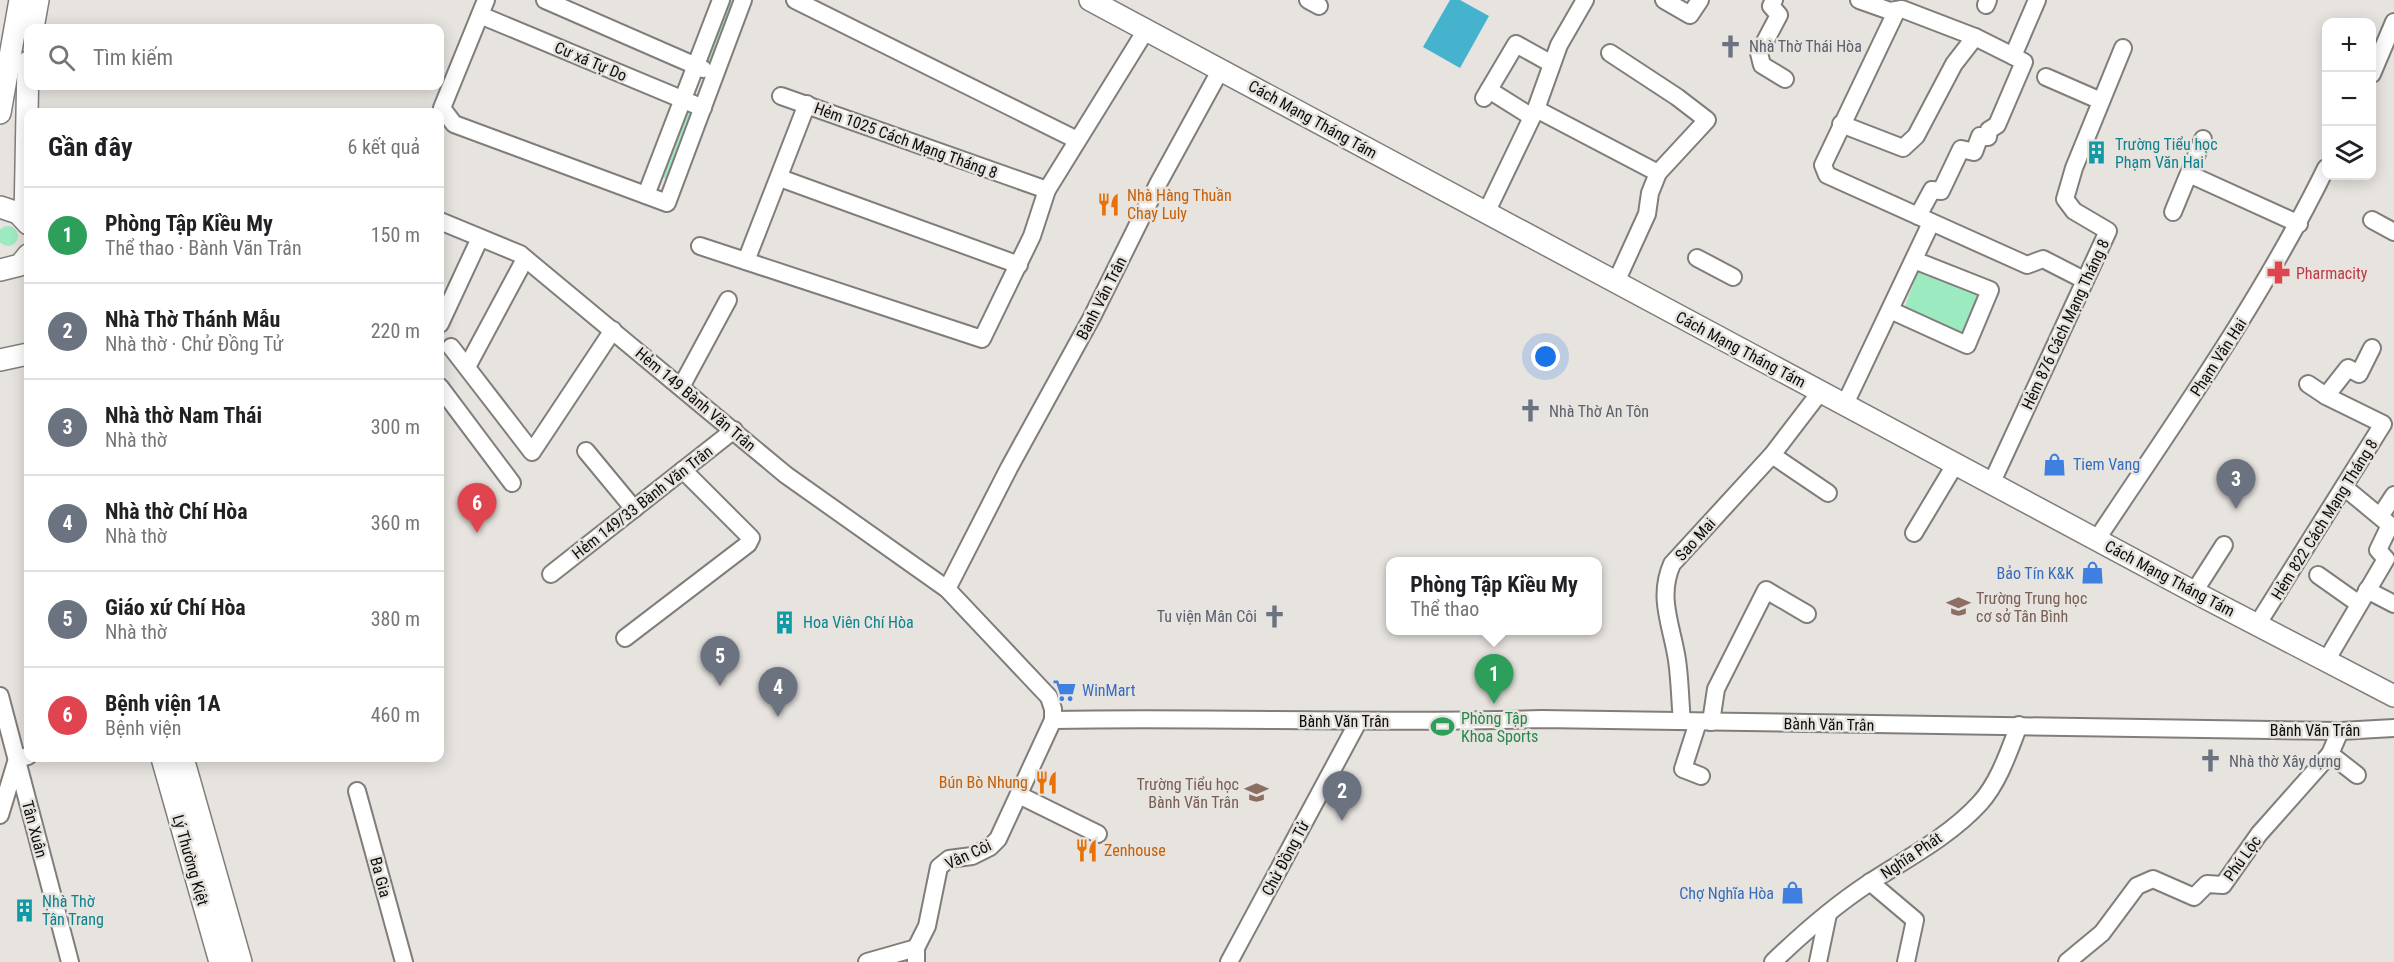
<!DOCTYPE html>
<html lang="vi">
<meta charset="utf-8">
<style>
body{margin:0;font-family:"Roboto Condensed",sans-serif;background:#f6f6f6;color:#202124}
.controls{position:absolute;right:18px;top:18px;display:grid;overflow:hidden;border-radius:12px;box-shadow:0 3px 15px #0003}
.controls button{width:54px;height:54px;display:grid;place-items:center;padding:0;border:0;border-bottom:2px solid #e0e0e0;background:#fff;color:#202124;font:30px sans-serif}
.you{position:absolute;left:1546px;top:357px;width:21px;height:21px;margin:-15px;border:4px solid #fff;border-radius:50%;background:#1a73e8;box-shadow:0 0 0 9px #1a73e833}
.badge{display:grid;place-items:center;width:39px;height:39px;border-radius:50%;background:#696802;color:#fff;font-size:20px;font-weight:700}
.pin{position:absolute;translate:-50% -50px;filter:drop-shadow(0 2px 3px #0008)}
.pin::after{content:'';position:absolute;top:32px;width:21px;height:18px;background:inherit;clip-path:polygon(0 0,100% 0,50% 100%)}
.popup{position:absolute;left:1386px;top:557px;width:216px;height:78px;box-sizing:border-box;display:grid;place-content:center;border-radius:12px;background:#fff;filter:drop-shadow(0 2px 4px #0005);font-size:20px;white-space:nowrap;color:#757577}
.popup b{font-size:22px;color:#202124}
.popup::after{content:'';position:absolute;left:50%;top:100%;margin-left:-12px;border:12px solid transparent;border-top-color:#fff}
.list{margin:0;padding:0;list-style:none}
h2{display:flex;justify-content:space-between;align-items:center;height:78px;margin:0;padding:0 24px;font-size:26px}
h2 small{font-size:20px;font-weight:400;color:#757577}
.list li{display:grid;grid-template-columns:39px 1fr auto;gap:18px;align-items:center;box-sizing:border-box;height:96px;padding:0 24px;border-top:2px solid #e0e0e0}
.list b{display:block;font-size:22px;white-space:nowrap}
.list p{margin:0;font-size:20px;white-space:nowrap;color:#757577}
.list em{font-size:20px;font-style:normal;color:#757577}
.icon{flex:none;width:33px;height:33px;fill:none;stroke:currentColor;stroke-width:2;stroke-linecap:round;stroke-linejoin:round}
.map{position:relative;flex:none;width:2394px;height:962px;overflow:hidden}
.search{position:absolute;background:#fff;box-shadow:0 3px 15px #0003;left:24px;top:24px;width:420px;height:66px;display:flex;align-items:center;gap:15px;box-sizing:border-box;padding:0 21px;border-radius:12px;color:#757577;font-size:22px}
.panel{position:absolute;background:#fff;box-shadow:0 3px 15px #0003;left:24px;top:108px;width:420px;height:654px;border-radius:12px}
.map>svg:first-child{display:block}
</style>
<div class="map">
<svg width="2394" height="962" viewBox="0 0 2394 962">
<rect width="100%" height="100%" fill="#e7e3df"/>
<!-- green -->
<g fill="#9ceac0">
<polygon points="727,0 739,0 713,68 701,63"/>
<polygon points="685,108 696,112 669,180 659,176"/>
<circle cx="8" cy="236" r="10"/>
<polygon points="1920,267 1983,294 1960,346 1900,319"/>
</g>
<!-- water -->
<polygon fill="#45b3ce" points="1450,0 1460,0 1489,16 1460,68 1423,47"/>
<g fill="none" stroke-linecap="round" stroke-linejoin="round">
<defs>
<g id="minor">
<polyline points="486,0 442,108 454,124 667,203 743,0"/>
<polyline points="545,0 703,69"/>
<polyline points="795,0 1077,140"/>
<polyline points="1308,0 1319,6"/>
<polyline points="1664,0 1690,15 1700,0"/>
<polyline points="1774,0 1771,6 1779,15 1759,53 1762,65 1785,79"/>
<polyline points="1859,0 1890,11 1902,9 1975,37 2013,56"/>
<polyline points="1986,5 1988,0"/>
<polyline points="1897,10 1823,165 1827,175 2027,265 2043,259 2084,280"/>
<polyline points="480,15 703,108"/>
<polyline points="1610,53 1677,97 1707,120 1658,173 1650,193 1647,214 1616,282"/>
<polyline points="2372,74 2394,22"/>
<polyline points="2046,77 2101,101"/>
<polyline points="1489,90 1532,117"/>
<polyline points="781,96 1047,190"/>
<polyline points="1484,98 1516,44 1552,64"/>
<polyline points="1536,109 1658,173"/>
<polyline points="1841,124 1903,148 1916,136 1954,64 1975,37"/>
<polyline points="2189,174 2299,224"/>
<polyline points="780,178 1019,265"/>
<polyline points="646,195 721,0"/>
<polyline points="1487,211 1536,109 1559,45 1585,0"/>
<polyline points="2173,212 2203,139"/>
<polyline points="1918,216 1932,190 1941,191 1961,149 1974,152 1980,136 1988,137 1989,130 1997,125 2024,62 2013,56 2037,0"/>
<polyline points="2372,220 2394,232"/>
<polyline points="440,221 520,254 786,475 947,589 1049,697 1053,709 1053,720 998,839 990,847 972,856 949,859 939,867 927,926 916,948 916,962"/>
<polyline points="700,246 982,339 1032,236 1047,190 1146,30"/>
<polyline points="1697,258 1733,277"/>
<polyline points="746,261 807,104"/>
<polyline points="1890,310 1967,345 1990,290 1914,260"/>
<polyline points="440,324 480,238"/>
<polyline points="451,347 532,452 613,330"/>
<polyline points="467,367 525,259"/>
<polyline points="440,387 512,483"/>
<polyline points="681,387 728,300"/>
<polyline points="2326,396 2348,368 2359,374 2372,348"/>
<polyline points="1845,404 1931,223"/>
<polyline points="586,451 634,509"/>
<polyline points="1772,455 1828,493"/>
<polyline points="1992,482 2108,231 2074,211 2065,199 2074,168 2123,48"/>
<polyline points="2381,515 2394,495"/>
<polyline points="1914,533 1956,463"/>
<path d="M2097,539C2178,417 2262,299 2326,168"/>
<polyline points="551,574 734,430"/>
<polyline points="2318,575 2359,604"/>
<polyline points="947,589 1009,468 1092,317 1159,182 1221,69"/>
<polyline points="2367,590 2394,604"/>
<polyline points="2194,592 2224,545"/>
<polyline points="2257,625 2383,424 2326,396 2308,384"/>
<polyline points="625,638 748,544 751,538 683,470"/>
<polyline points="2326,661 2386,559 2378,550 2390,525 2344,487"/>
<polyline points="0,696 70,962"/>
<path d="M1053,720C1216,717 1378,724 1541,719L2340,731L2394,728"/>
<path d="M1682,721C1680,701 1680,680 1677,660C1672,626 1657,598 1672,564L1772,455L1821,391"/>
<polyline points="1698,722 1683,769 1701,776"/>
<polyline points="1711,722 1716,689 1766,590 1807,614"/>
<polyline points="2330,754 2357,775"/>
<polyline points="357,791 404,962"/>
<polyline points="1019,795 1098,834"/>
<polyline points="0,815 17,759 28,756"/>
<polyline points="1870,882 1915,920 1906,962"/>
<polyline points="867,962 916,948"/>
<polyline points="1229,962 1358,722"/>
<path d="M1773,962C1803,933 1834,906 1869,883C1906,859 1950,836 1980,803C1999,782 2009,751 2019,725"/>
<polyline points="1818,962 1828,914"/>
<polyline points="2067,962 2102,933 2137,886 2153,879 2194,897 2207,884 2223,885 2259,834 2330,754 2340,731"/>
</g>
<g id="major">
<polyline points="1090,0 2194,592 2394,696"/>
<polyline points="33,28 38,0"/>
<polyline points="0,113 20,0"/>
<polyline points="0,207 18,213 28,224"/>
<polyline points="25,219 28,62"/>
<polyline points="0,270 20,265 28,255"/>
<polyline points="0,360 28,354"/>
<polyline points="162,758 220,962"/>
<polyline points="183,758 241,962"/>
</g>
</defs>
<!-- minor casing -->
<use href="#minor" stroke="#817d7a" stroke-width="20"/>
<!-- major casing -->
<use href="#major" stroke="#817d7a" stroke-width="24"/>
<!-- minor -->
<use href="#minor" stroke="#fff" stroke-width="16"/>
<!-- major -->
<use href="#major" stroke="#fff" stroke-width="21"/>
</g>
<!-- icons -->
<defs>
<symbol id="church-bare" viewBox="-9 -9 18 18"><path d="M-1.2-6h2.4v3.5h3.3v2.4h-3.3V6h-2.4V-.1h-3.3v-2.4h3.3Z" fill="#6b7280" stroke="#e7e3df" stroke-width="2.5" paint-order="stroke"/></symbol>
<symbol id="building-bare" viewBox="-9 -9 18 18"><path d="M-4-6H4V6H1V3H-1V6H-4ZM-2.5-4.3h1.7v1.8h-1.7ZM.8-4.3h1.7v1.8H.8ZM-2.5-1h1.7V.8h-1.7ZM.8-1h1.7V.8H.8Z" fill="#0f9aa8" stroke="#e7e3df" stroke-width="2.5" paint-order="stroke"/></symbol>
<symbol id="restaurant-bare" viewBox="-9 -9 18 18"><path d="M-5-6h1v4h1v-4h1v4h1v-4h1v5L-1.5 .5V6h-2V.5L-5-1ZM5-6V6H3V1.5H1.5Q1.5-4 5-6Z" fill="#e8710a" stroke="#e7e3df" stroke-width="2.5" paint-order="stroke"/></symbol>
<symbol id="pharmacy-bare" viewBox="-9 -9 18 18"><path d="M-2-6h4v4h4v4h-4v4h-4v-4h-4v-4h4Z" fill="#e0444e" stroke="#e7e3df" stroke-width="2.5" paint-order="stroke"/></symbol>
<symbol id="shop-bare" viewBox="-9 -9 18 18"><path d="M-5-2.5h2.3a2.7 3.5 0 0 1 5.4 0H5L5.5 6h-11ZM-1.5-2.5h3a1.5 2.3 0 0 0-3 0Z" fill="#3f7fe0" stroke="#e7e3df" stroke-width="2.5" paint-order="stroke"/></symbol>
<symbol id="school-bare" viewBox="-9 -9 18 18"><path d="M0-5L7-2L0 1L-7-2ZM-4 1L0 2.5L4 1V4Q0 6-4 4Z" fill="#8d6e63" stroke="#e7e3df" stroke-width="2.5" paint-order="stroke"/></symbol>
<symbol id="supermarket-bare" viewBox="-9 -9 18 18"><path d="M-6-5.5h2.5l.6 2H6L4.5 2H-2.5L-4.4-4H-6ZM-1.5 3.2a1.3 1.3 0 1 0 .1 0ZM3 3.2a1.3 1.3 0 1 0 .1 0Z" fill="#3f7fe0" stroke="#e7e3df" stroke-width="2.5" paint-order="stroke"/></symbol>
<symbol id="stadium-bare" viewBox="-9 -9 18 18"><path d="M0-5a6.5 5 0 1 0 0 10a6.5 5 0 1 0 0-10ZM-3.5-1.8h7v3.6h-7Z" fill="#2e9e5b" stroke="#e7e3df" stroke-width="2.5" paint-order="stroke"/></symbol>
</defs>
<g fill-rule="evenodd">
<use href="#church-bare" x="1714" y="30" width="33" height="33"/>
<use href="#building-bare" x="2080" y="136" width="33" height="33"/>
<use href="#restaurant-bare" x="1092" y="188" width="33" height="33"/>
<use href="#pharmacy-bare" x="2262" y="256" width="33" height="33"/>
<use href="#church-bare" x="1514" y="394" width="33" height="33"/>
<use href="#shop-bare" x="2038" y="448" width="33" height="33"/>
<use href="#shop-bare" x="2076" y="556" width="33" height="33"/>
<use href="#school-bare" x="1942" y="590" width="33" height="33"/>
<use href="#church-bare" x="1258" y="600" width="33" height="33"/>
<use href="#building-bare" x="768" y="606" width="33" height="33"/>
<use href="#supermarket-bare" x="1048" y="674" width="33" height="33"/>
<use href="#stadium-bare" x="1426" y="710" width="33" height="33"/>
<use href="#church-bare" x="2194" y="744" width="33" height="33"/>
<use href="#restaurant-bare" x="1030" y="766" width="33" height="33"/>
<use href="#school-bare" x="1240" y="776" width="33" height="33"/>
<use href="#restaurant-bare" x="1070" y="834" width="33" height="33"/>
<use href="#shop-bare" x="1776" y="876" width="33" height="33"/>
<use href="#building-bare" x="8" y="894" width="33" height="33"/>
</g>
<g text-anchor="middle" stroke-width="5" stroke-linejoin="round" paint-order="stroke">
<!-- worship labels -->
<g font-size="16" fill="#5b616d" stroke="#e7e3df" text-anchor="start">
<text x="1749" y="52">Nhà Thờ Thái Hòa</text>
<text x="1549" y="417">Nhà Thờ An Tôn</text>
<text x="1257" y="622" text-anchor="end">Tu viện Mân Côi</text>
<text x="2229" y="767">Nhà thờ Xây dựng</text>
</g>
<!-- street labels -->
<g font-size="16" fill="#0e0d0c" stroke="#e7e3df">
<text transform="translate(591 61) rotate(23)" y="6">Cư xá Tự Do</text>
<text transform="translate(1313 119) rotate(29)" y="6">Cách Mạng Tháng Tám</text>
<text transform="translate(906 140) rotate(20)" y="6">Hẻm 1025 Cách Mạng Tháng 8</text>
<text transform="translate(1101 298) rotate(-63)" y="6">Bành Văn Trân</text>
<text transform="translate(2065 324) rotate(-65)" y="6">Hẻm 876 Cách Mạng Tháng 8</text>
<text transform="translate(1741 349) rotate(28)" y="6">Cách Mạng Tháng Tám</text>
<text transform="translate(2218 357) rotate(-57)" y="6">Phạm Văn Hai</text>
<text transform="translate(696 399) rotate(40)" y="6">Hẻm 149 Bành Văn Trân</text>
<text transform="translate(642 502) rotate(-38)" y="6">Hẻm 149/33 Bành Văn Trân</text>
<text transform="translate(2324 519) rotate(-58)" y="6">Hẻm 822 Cách Mạng Tháng 8</text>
<text transform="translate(1695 539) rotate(-48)" y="6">Sao Mai</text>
<text transform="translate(2170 578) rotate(28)" y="6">Cách Mạng Tháng Tám</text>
<text x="1344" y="727">Bành Văn Trân</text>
<text transform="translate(1829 724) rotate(1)" y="6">Bành Văn Trân</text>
<text x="2315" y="736">Bành Văn Trân</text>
<text transform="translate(35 829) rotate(75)" y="6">Tân Xuân</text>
<text transform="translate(968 854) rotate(-25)" y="6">Vân Côi</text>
<text transform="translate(1911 855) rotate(-34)" y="6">Nghĩa Phát</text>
<text transform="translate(1285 858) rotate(-62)" y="6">Chử Đồng Tử</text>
<text transform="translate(2242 858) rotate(-54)" y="6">Phú Lộc</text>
<text transform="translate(191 860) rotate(74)" y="6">Lý Thường Kiệt</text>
<text transform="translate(381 877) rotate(75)" y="6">Ba Gia</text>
</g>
<!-- culture labels -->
<g font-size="16" fill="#0d838f" stroke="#e7e3df" text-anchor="start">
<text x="2115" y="150">Trường Tiểu học<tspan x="2115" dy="18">Phạm Văn Hai</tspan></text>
<text x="803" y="628">Hoa Viên Chí Hòa</text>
<text x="42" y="907">Nhà Thờ<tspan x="42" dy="18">Tân Trang</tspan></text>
</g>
<!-- food labels -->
<g font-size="16" fill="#c56008" stroke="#e7e3df" text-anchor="start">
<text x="1127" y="201">Nhà Hàng Thuần<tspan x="1127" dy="18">Chay Luly</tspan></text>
<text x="1028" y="788" text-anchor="end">Bún Bò Nhung</text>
<text x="1104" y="856">Zenhouse</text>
</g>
<!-- health labels -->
<g font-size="16" fill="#be3a42" stroke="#e7e3df" text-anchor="start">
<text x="2296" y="279">Pharmacity</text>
</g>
<!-- shop labels -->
<g font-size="16" fill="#366cbe" stroke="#e7e3df" text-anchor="start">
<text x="2073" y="470">Tiem Vang</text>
<text x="2074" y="579" text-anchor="end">Bảo Tín K&amp;K</text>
<text x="1082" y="696">WinMart</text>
<text x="1774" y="899" text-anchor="end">Chợ Nghĩa Hòa</text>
</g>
<!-- education labels -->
<g font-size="16" fill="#785e54" stroke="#e7e3df" text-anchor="start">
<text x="1976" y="604">Trường Trung học<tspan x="1976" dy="18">cơ sở Tân Bình</tspan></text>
<text x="1239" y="790" text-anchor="end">Trường Tiểu học<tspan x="1239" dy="18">Bành Văn Trân</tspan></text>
</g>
<!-- leisure labels -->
<g font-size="16" fill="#27864d" stroke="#e7e3df" text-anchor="start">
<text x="1461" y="724">Phòng Tập<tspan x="1461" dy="18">Khoa Sports</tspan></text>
</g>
</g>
</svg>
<div class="controls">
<button>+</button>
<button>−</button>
<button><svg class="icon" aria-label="layers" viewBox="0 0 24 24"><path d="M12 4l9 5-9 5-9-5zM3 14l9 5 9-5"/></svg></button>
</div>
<div class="you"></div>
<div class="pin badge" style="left:1494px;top:704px;background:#2e9e5b">1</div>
<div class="popup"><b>Phòng Tập Kiều My</b>Thể thao</div>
<div class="pin badge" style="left:1342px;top:821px;background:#6b7280">2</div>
<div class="pin badge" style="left:2236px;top:509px;background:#6b7280">3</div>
<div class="pin badge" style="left:778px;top:717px;background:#6b7280">4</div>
<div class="pin badge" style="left:720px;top:686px;background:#6b7280">5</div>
<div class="pin badge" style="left:477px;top:533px;background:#e0444e">6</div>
<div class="search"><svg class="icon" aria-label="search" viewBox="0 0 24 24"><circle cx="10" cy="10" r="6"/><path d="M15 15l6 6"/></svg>Tìm kiếm</div>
<section class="panel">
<h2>Gần đây<small>6 kết quả</small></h2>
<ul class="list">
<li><span class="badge" style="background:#2e9e5b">1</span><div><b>Phòng Tập Kiều My</b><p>Thể thao · Bành Văn Trân</p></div><em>150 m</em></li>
<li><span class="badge" style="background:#6b7280">2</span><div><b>Nhà Thờ Thánh Mẫu</b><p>Nhà thờ · Chử Đồng Tử</p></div><em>220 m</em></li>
<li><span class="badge" style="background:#6b7280">3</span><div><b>Nhà thờ Nam Thái</b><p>Nhà thờ</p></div><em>300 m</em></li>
<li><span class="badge" style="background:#6b7280">4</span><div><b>Nhà thờ Chí Hòa</b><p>Nhà thờ</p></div><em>360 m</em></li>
<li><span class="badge" style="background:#6b7280">5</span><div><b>Giáo xứ Chí Hòa</b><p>Nhà thờ</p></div><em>380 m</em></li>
<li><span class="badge" style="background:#e0444e">6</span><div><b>Bệnh viện 1A</b><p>Bệnh viện</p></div><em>460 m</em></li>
</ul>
</section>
</div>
